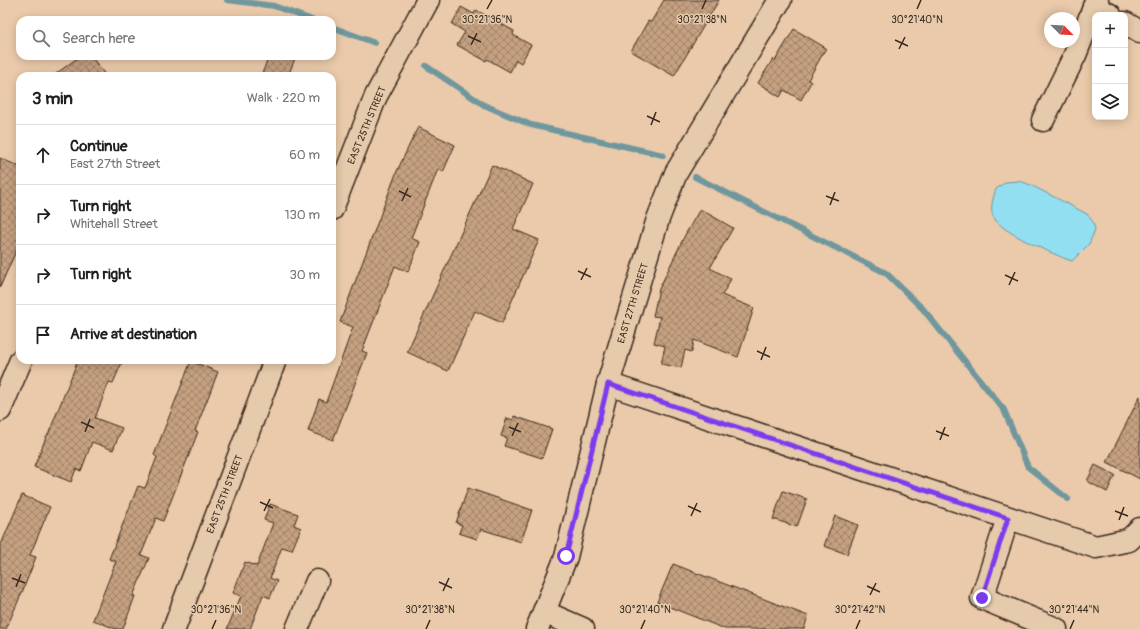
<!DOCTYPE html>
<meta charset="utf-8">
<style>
body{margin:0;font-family:Pangolin,sans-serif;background:#f2f2f2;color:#202124}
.controls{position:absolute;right:12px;top:12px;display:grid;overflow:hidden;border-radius:8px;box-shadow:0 2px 10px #0003}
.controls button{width:36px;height:36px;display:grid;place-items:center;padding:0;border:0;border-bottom:1px solid #e0e0e0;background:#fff;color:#202124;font:20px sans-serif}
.compass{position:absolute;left:1044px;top:12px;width:36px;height:36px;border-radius:50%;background:#fff;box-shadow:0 2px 10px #0003;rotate:114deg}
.stop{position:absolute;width:12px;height:12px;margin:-9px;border:3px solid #7c3aed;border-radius:50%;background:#fff}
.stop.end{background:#7c3aed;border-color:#fff;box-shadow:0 1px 4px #0008}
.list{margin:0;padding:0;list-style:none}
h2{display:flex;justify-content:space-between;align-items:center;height:52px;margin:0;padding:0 16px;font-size:17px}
h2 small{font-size:13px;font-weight:400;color:#757577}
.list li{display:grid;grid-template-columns:26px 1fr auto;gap:12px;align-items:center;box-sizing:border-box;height:60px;padding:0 16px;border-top:1px solid #e0e0e0}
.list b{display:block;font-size:15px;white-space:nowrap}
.list p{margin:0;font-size:13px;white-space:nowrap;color:#757577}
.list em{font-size:13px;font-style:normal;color:#757577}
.icon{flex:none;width:22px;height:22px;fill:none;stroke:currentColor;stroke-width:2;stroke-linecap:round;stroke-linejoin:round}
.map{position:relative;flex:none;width:1140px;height:629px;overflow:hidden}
.search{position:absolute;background:#fff;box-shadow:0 2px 10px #0003;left:16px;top:16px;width:320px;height:44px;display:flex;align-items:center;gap:10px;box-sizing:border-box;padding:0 14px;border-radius:12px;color:#757577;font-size:15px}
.panel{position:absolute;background:#fff;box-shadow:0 2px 10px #0003;left:16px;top:72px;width:320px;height:292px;border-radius:12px}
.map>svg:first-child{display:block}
</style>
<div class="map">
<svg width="1140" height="629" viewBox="0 0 1140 629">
<defs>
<pattern id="building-cross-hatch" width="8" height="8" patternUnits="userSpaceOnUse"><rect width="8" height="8" fill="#c5a081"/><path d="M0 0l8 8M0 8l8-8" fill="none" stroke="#a18369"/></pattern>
</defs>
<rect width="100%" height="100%" fill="#eacaaa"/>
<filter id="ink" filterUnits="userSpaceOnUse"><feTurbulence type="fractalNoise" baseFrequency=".025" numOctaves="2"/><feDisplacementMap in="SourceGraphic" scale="8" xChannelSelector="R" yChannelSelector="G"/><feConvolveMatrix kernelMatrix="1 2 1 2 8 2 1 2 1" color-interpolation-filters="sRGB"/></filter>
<g filter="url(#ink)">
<!-- water -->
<path fill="#91dff1" stroke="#6f979d" d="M1019,181L1031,185L1087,214L1093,222L1095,230L1089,244L1072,261L1066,259C1048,251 1004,234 994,218C989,210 993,198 996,189L1006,182Z"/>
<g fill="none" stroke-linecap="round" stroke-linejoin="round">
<!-- stream -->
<g stroke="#6f979d" stroke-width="6">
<polyline points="227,0 274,6 312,20"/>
<polyline points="332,27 375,43"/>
<polyline points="426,66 484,105 531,125 663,155"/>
<polyline points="695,177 886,273 923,309 1004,410 1028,467 1068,499"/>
</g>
</g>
<!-- building -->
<g fill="url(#building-cross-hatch)" stroke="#3b2a1e">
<polygon points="664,0 719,0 674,76 631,51 648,21 651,22"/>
<polygon points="461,7 474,14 476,10 514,31 513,35 531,45 521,63 516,60 510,72 487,59 486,61 457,45 465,32 452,24"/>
<polygon points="794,29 826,48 808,80 811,82 801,100 784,90 780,97 758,83 773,59 775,61"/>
<polygon points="80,56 91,56 106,76 53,76"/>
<polygon points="269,56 296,56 288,76 261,76"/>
<polygon points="418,127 455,145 443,172 438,169 411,238 420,242 408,272 395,266 362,351 367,353 333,440 308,431 319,399 326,402 353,327 340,322 397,171"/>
<polygon points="0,158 20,167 20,242 0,287"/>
<polygon points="492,165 533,184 513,229 539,240 502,323 475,311 448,371 407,352"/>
<polygon points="700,209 733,228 710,268 731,279 722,295 754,308 738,357 694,340 692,352 685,350 681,368 661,364 665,346 654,343 660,317 653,316 659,289 685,235"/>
<polygon points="78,360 123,360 113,383 109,382 95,418 122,428 113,450 92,442 81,471 76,469 71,482 34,467 47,435 48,435"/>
<polygon points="191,361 218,372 195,431 198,432 163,521 156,518 141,555 149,558 133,596 135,596 123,629 116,629 93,620 116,561 109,559 138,486 145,488 157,457 154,455"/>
<polygon points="1140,396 1140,479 1107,462"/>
<polygon points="514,416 552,429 542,458 504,446 507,438 501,436 507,418 513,420"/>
<polygon points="1095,465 1115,475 1107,492 1087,481"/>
<polygon points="468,488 532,510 521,542 481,529 477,539 459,533 462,525 456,523"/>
<polygon points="783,491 807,499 797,527 773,519"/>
<polygon points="22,495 50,507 30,555 36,557 23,590 6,629 0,629 0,547"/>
<polygon points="270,504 298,514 294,525 301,528 292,550 282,547 270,578 277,581 270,598 263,595 250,629 227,629 241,596 233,593 245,562 257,566 273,523 264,520"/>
<polygon points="835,516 858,525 847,554 824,546"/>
<polygon points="673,564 808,616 804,629 725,629 657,602"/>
</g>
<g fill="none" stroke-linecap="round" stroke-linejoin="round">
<defs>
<g id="minor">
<polyline points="1094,6 1110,15"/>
<polyline points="1125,23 1140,32"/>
<polyline points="1043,120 1075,55 1097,0"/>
<polyline points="332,209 376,96 428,0"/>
<polyline points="608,384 1096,547 1129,540 1140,529"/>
<polyline points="0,410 21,360"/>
<polyline points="1008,518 982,598 1056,629"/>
<polyline points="544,612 583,629"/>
<polyline points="174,629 275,360"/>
<polyline points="297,629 317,581"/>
<polyline points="537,629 566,557 608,384 658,219 676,173 780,0"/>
</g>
</defs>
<!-- minor casing -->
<use href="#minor" stroke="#3b2a1e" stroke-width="25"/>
<!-- minor -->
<use href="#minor" stroke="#e5caac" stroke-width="22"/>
</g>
</g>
<g fill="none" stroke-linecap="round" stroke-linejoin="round" filter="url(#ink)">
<!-- route -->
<polyline stroke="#7c3aed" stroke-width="5" points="566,556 608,384 1008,518 982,598"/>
</g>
<!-- ticks -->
<path fill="none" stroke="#3b2a1e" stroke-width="1.5" d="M487,9L492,0M702,9L706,0M917,9L921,0M468,36L481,42M895,40L908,46M471,45L477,33M899,49L905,37M647,116L660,122M651,125L656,112M399,191L411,197M826,196L839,201M402,201L408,188M830,205L835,192M578,271L591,277M1005,275L1018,281M581,280L587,268M1009,285L1015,272M757,351L770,357M761,360L766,347M81,422L94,428M509,427L521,432M936,431L949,436M85,432L90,419M512,436L518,423M940,440L945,427M260,502L273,508M688,506L701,512M264,511L270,499M1115,511L1128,516M691,516L697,503M1119,520L1124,507M12,578L25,583M439,582L452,588M867,586L880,592M16,587L21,574M443,591L449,578M870,595L876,583M212,629L216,620M426,629L430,620M641,629L645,620M856,629L860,620M1070,629L1074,620"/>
<g text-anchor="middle" stroke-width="3" stroke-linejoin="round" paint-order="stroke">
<!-- street labels -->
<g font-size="10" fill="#3b2a1e" stroke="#e5caac">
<text transform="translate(366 125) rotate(-67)" y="4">EAST 25TH STREET</text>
<text transform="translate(632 303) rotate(-73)" y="4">EAST 27TH STREET</text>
<text transform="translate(224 494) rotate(-69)" y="4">EAST 25TH STREET</text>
</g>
</g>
<g font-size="10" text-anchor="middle" fill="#3b2a1e" stroke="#e5caac" stroke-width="3" stroke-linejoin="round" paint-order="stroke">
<text x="487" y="23">30°21'36"N</text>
<text x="702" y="23">30°21'38"N</text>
<text x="917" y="23">30°21'40"N</text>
<text x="216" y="613">30°21'36"N</text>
<text x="430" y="613">30°21'38"N</text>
<text x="645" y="613">30°21'40"N</text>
<text x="860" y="613">30°21'42"N</text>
<text x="1074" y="613">30°21'44"N</text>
</g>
</svg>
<div class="controls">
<button>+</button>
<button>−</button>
<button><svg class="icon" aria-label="layers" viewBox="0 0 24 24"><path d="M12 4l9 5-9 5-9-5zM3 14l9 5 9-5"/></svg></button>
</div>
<svg class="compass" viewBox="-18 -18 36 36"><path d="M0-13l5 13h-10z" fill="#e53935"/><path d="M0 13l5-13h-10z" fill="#757577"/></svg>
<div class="stop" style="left:566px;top:556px"></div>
<div class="stop end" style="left:982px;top:598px"></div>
<div class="search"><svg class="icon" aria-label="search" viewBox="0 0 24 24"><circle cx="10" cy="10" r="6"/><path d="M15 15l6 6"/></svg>Search here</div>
<section class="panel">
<h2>3 min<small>Walk · 220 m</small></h2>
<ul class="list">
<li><svg class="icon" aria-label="ahead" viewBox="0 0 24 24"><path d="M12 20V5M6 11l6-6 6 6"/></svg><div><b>Continue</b><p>East 27th Street</p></div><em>60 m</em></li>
<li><svg class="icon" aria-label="right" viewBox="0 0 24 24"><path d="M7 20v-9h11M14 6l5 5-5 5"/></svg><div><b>Turn right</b><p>Whitehall Street</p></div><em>130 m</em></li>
<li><svg class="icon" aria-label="right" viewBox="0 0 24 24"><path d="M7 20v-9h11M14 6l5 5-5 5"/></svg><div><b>Turn right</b></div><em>30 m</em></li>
<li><svg class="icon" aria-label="arrive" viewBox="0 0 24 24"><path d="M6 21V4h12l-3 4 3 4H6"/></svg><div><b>Arrive at destination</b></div></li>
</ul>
</section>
</div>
